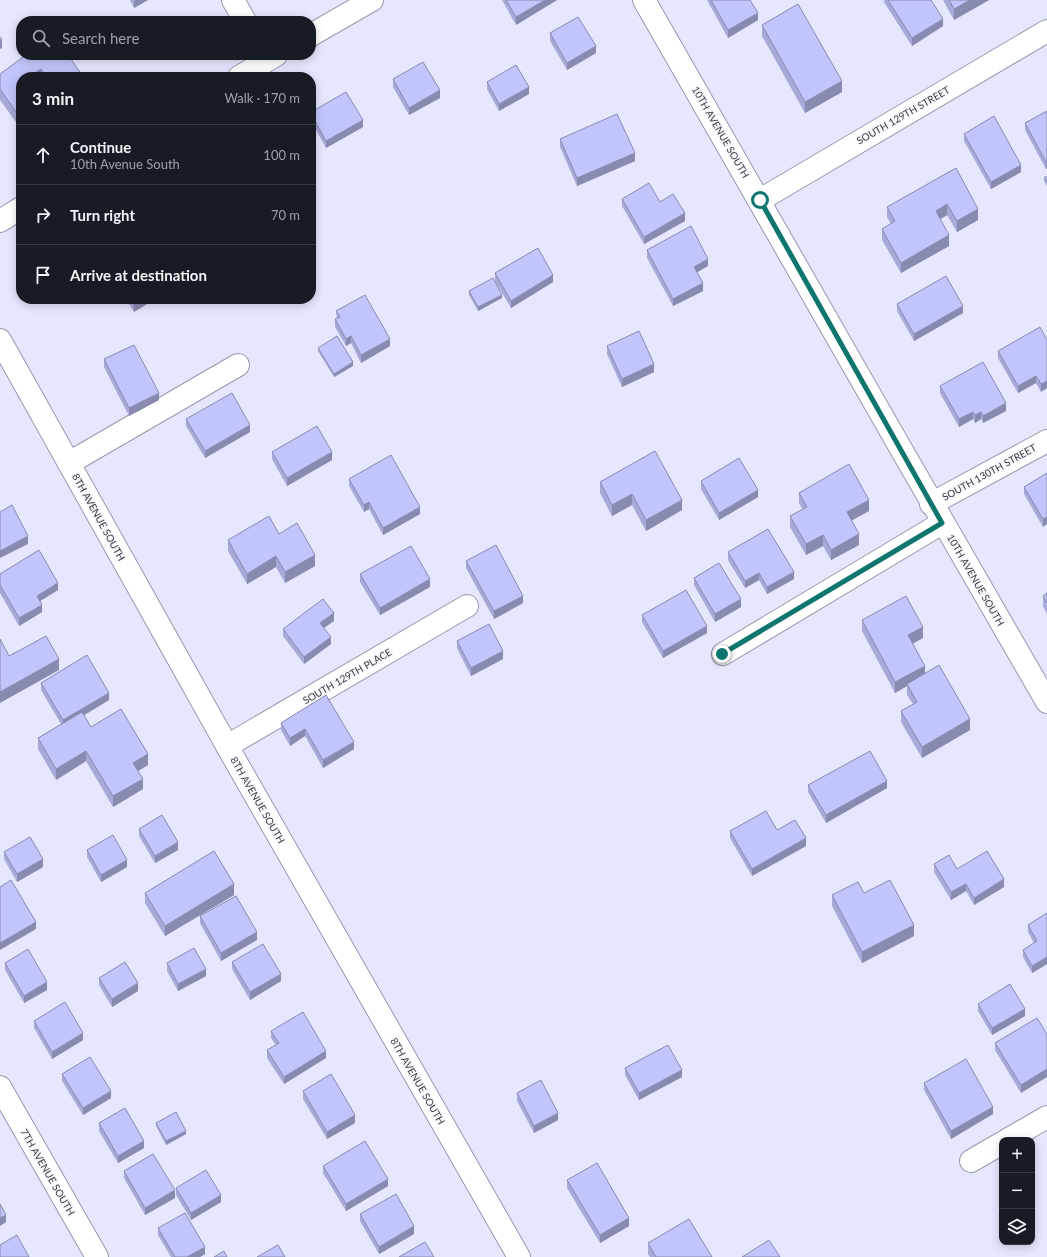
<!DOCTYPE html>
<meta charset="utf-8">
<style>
body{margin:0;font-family:Lato,sans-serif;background:#242831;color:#f1f3f6}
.controls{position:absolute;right:12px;bottom:12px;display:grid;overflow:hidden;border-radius:8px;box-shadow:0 2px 10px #0003}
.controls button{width:36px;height:36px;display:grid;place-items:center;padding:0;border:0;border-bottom:1px solid #363941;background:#171b24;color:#f1f3f6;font:20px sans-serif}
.stop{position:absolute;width:12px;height:12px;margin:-9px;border:3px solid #0f766e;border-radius:50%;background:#fff}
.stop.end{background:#0f766e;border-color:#fff;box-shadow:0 1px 4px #0008}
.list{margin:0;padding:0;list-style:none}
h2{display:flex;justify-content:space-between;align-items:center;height:52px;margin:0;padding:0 16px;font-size:17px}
h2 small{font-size:13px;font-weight:400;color:#9ea1a6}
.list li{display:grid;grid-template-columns:26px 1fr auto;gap:12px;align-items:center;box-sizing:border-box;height:60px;padding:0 16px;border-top:1px solid #363941}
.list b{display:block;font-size:15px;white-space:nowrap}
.list p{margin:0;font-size:13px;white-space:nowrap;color:#9ea1a6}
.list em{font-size:13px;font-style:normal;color:#9ea1a6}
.icon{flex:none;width:22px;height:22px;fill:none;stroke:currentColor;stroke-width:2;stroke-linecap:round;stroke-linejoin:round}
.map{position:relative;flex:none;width:1047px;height:1257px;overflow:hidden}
.search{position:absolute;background:#171b24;box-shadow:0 2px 10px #0003;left:16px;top:16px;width:300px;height:44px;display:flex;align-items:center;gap:10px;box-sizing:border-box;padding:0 14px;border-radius:16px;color:#9ea1a6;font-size:15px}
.panel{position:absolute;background:#171b24;box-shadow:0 2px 10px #0003;left:16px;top:72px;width:300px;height:232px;border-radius:16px}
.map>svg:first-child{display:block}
</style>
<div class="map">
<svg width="1047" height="1257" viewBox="0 0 1047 1257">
<rect width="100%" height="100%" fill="#e5e7ff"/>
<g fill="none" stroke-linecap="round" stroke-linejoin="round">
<defs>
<g id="minor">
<polyline points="233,0 245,21"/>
<path d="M644,0C779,233 911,469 1047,702"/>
<polyline points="760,200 1047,31"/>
<polyline points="0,340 227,746 519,1257"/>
<polyline points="69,463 238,365"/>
<polyline points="931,504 1047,441"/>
<polyline points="723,654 942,523"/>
<polyline points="227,746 467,606"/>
<polyline points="0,1087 97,1257"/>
<polyline points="1007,1140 1047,1117"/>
<polyline points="971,1161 1002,1143"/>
</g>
<g id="major">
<polyline points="311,35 372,0"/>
<polyline points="239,77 276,55"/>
<polyline points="0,221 21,208"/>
</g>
</defs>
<!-- minor casing -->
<use href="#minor" stroke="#9798ae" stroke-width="24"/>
<!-- major casing -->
<use href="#major" stroke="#9798ae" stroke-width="24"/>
<!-- minor -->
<use href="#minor" stroke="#fff" stroke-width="22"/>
<!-- major -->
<use href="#major" stroke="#fff" stroke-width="22"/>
</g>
<!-- wall -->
<g fill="#a7a9d8">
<polygon points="130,0 148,0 134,8"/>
<polygon points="502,0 557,0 516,25"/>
<polygon points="707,0 750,0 758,20 728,38"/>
<polygon points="884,0 931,0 943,26 912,46 884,2"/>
<polygon points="943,0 989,0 954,20"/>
<polygon points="762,25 842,92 805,113 762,36"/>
<polygon points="550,33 596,53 567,70 550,41"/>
<polygon points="26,55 82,77 21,77 21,129 0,100 0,74"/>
<polygon points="393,79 440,98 409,115 393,87"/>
<polygon points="487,82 529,94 499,111 487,89"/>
<polygon points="1047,111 1047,169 1046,169 1025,130 1025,123"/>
<polygon points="311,112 363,127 326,148 311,121"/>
<polygon points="964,134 1021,172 991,189 964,141"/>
<polygon points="560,139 635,161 577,186 560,147"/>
<polygon points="956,168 978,220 957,232 947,215 940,219 949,246 901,273 882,240 882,229 891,224 887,217 887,207"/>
<polygon points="1047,176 1047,186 1044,181 1044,178"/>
<polygon points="622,199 685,221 644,244 622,206"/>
<polygon points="647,250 708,266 697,272 703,291 673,306 647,258"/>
<polygon points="495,273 553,282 511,308 495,281"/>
<polygon points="469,291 502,298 478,311 469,295"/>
<polygon points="126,299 155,299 134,312"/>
<polygon points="897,304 963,313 914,341 897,311"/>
<polygon points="336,311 390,346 361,363 351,343 346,346 335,327 335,319 337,319"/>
<polygon points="1047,340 1041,392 1036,383 1018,393 998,358 998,351"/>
<polygon points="607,346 654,372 622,387 607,354"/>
<polygon points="318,348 353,366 334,377 318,351"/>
<polygon points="104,359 159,400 129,416 104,367"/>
<polygon points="940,386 1006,411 983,423 981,419 975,423 973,419 959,427 940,393"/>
<polygon points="186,419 250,432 205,458 186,426"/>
<polygon points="272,452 332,460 287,486 272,459"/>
<polygon points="1047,473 1043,527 1024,494 1024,487"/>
<polygon points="349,479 420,514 383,535 369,509 364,512 349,486"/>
<polygon points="701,481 758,497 719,520 701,489"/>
<polygon points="600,482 682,510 646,531 632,505 612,516 600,493"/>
<polygon points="799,493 869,511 852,520 859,545 831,560 823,546 806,555 790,527 790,516 803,510 799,503"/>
<polygon points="279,534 315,566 285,583 276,567 247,584 228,551 228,540"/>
<polygon points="728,552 794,579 767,594 759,580 745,588 728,560"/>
<polygon points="466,561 523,603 494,619 466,568"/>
<polygon points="0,574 58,590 40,601 42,612 19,626 0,593"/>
<polygon points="360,574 430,587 380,615 360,582"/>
<polygon points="694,578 741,607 715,622 694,585"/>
<polygon points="1047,593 1047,614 1043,606 1043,596"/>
<polygon points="642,615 707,633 663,658 642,622"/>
<polygon points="862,620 923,638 912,644 925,674 970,730 922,758 901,722 901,711 913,704 907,695 907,686 895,693 862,631"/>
<polygon points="334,621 324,628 331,644 304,664 283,636 283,629"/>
<polygon points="457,641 503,659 471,676 457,648"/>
<polygon points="41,683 109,700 84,715 91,727 148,765 138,771 143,789 113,807 86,761 56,780 38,749 38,738 61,724 41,690"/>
<polygon points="326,695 354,749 323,768 305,736 290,746 281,730 281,723"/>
<polygon points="808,785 887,788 826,823 808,792"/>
<polygon points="139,829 178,850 155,863 139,836"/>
<polygon points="730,831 806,846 752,876 730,838"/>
<polygon points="87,850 127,867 101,882 87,857"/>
<polygon points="4,852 43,867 17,882 4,859"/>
<polygon points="934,864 957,869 1004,887 974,905 966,891 951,900 934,872"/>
<polygon points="145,893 234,895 165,936 145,903"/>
<polygon points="832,895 914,936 862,963 832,906"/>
<polygon points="1047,913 1047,964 1032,973 1023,957 1023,950 1034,943 1028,932 1028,925"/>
<polygon points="200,916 257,940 221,961 200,923"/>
<polygon points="232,962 281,981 250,1000 232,969"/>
<polygon points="5,963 47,990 24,1003 5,970"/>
<polygon points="167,963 206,976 178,991 167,971"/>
<polygon points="99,978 138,991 112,1007 99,985"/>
<polygon points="978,1004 1025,1016 992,1035 978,1011"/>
<polygon points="1037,1018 1021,1093 995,1050 995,1043"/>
<polygon points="34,1021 83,1040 52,1059 34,1028"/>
<polygon points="271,1031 326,1058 284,1084 267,1058 267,1050 276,1045 271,1038"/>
<polygon points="625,1068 682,1077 639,1100 625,1075"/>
<polygon points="62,1074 111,1098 83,1115 62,1081"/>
<polygon points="924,1083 993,1114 951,1139 924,1090"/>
<polygon points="303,1091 355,1123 327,1139 303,1099"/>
<polygon points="517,1093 558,1120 534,1133 517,1101"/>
<polygon points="99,1123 144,1148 118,1163 99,1131"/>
<polygon points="156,1123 186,1134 166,1145 156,1126"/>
<polygon points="323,1166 388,1186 346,1211 323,1173"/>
<polygon points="124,1171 175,1198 145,1215 124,1178"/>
<polygon points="567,1180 629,1226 600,1243 567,1188"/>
<polygon points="176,1188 221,1202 191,1220 176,1195"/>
<polygon points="360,1214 414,1234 379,1254 360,1221"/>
<polygon points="158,1228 205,1254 200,1257 171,1257 158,1235"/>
<polygon points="648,1243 712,1257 650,1257 648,1254"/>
</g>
<!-- shaded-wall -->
<g fill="#888ab0">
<polygon points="136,0 148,0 134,8 134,1"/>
<polygon points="545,0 557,0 516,25 516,17"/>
<polygon points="970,0 989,0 954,20 954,9"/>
<polygon points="758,13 758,20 728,38 728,30"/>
<polygon points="943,19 943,26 912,46 912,38"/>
<polygon points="2,40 2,48 0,49 0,42"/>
<polygon points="596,46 596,53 567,70 567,63"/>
<polygon points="41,69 41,77 33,77 33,74"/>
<polygon points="842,81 842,92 805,113 805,102"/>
<polygon points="529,87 529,94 499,111 499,104"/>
<polygon points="440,90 440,98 409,115 409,108"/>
<polygon points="363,120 363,127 326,148 326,141"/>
<polygon points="635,153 635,161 577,186 577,178"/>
<polygon points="1047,161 1047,169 1046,169 1046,162"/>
<polygon points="1021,165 1021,172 991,189 991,182"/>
<polygon points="315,176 315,184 311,186 311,179"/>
<polygon points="947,204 947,215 936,222 936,211"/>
<polygon points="978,209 978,220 957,232 957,221"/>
<polygon points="685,213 685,221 644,244 644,237"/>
<polygon points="949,235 949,246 901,273 901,263"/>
<polygon points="708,259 708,266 694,274 694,267"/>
<polygon points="553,275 553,282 511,308 511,301"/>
<polygon points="703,283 703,291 673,306 673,299"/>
<polygon points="502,295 502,298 478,311 478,307"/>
<polygon points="143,299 155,299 134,312 134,305"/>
<polygon points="963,306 963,313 914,341 914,334"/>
<polygon points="351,336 351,343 346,346 346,339"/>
<polygon points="390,339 390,346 361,363 361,355"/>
<polygon points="353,362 353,366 334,377 334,374"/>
<polygon points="654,364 654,372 622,387 622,379"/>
<polygon points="1036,376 1036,383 1018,393 1018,386"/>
<polygon points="1047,381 1047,388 1041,392 1041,384"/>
<polygon points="159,393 159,400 129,416 129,408"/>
<polygon points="1006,403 1006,411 983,423 983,416"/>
<polygon points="973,412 973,419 959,427 959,419"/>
<polygon points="981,412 981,419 975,423 975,415"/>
<polygon points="250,425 250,432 205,458 205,451"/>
<polygon points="332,452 332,460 287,486 287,478"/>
<polygon points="758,490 758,497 719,520 719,513"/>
<polygon points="632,494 632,505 612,516 612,505"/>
<polygon points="682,500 682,510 646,531 646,520"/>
<polygon points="869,500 869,511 847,523 847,512"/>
<polygon points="369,502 369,509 364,512 364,505"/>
<polygon points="420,507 420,514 383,535 383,528"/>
<polygon points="1047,517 1047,524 1043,527 1043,519"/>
<polygon points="859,534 859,545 831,560 831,550"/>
<polygon points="823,535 823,546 806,555 806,544"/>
<polygon points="28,536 28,544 0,558 0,551"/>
<polygon points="315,555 315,566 285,583 285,572"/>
<polygon points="276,556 276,567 247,584 247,574"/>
<polygon points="794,572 794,579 767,594 767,587"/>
<polygon points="759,573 759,580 745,588 745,581"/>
<polygon points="430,579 430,587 380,615 380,608"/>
<polygon points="58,583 58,590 37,603 37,596"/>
<polygon points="523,596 523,603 494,619 494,611"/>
<polygon points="741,599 741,607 715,622 715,614"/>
<polygon points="42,605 42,612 19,626 19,618"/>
<polygon points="334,613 334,621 320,630 320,623"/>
<polygon points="707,626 707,633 663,658 663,651"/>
<polygon points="923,627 923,638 908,646 908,635"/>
<polygon points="331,637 331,644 304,664 304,657"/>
<polygon points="503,651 503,659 471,676 471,668"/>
<polygon points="59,659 59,670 0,703 0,692"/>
<polygon points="925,666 925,677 907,684 907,686 895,693 895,682"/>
<polygon points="109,693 109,700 63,728 63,720"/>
<polygon points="970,719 970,730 922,758 922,747"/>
<polygon points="305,729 305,736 290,746 290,738"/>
<polygon points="354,742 354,749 323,768 323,760"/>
<polygon points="86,751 86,761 56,780 56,769"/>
<polygon points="148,754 148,765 133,774 133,763"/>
<polygon points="143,779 143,789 113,807 113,796"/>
<polygon points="887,781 887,788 826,823 826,815"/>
<polygon points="806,838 806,846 752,876 752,869"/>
<polygon points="178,842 178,850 155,863 155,856"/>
<polygon points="43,859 43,867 17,882 17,874"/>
<polygon points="127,860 127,867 101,882 101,875"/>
<polygon points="1004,879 1004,887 974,905 974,898"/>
<polygon points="234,884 234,895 165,936 165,926"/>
<polygon points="966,884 966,891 951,900 951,892"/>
<polygon points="36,922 36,929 0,950 0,943"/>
<polygon points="914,925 914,936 862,963 862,952"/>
<polygon points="257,932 257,940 221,961 221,953"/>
<polygon points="1047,957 1047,964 1032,973 1032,966"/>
<polygon points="206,969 206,976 178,991 178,984"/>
<polygon points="281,974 281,981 250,1000 250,992"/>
<polygon points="47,982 47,990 24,1003 24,996"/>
<polygon points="138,983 138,991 112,1007 112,999"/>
<polygon points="1025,1009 1025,1016 992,1035 992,1028"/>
<polygon points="83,1033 83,1040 52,1059 52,1052"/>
<polygon points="326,1051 326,1058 284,1084 284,1077"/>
<polygon points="1047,1069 1047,1077 1021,1093 1021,1085"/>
<polygon points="682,1070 682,1077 639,1100 639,1093"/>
<polygon points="111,1091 111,1098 83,1115 83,1108"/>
<polygon points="993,1107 993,1114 951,1139 951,1131"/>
<polygon points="558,1113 558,1120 534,1133 534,1126"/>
<polygon points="355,1115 355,1123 327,1139 327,1132"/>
<polygon points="186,1131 186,1134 166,1145 166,1141"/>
<polygon points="144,1141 144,1148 118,1163 118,1156"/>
<polygon points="388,1179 388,1186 346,1211 346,1204"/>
<polygon points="175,1190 175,1198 145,1215 145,1208"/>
<polygon points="221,1195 221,1202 191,1220 191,1213"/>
<polygon points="6,1215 6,1222 0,1226 0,1218"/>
<polygon points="629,1218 629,1226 600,1243 600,1235"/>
<polygon points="414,1226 414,1234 379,1254 379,1247"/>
<polygon points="205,1247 205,1254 200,1257 187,1257"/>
</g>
<!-- building -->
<g fill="#c2c5fb" stroke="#888ab0">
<polygon points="506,0 545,0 516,17"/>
<polygon points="711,0 750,0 758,13 728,30"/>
<polygon points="888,0 931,0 943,19 912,38"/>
<polygon points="949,0 970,0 954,9"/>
<polygon points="798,4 842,81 805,102 762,25"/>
<polygon points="578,17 596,46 567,63 550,33"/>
<polygon points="0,37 2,40 0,42"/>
<polygon points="26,55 68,55 82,75 80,77 46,77 41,69 33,74 35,77 21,77 21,119 0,89 0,74"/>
<polygon points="423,62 440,90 409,108 393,79"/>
<polygon points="516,65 529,87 499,104 487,82"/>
<polygon points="346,92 363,120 326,141 311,114 311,112"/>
<polygon points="1047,111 1047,161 1046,162 1025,123"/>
<polygon points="617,114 635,153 577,178 560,139"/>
<polygon points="994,116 1021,165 991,182 964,134"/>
<polygon points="956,168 978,209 957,221 947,204 936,211 949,235 901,263 882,229 895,221 887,207"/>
<polygon points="311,169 315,176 311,179"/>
<polygon points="1047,176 1047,182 1044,178"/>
<polygon points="649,183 660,202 673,194 685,213 644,237 622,199"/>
<polygon points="691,226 708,259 694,267 703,283 673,299 647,250"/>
<polygon points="538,248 553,275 511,301 495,273"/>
<polygon points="946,276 963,306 914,334 897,304"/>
<polygon points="493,278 502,295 478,307 469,291"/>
<polygon points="365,295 390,339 361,355 351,336 346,339 335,319 340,317 336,311"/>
<polygon points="131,299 143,299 134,305"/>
<polygon points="1040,327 1047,340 1047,381 1041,384 1036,376 1018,386 998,351"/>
<polygon points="639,331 654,364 622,379 607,346"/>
<polygon points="337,336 353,362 334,374 318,348"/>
<polygon points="134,345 159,393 129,408 104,359"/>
<polygon points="983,362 1006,403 983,416 981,412 975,415 973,412 959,419 940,386"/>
<polygon points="232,393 250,425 205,451 186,419"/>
<polygon points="317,426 332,452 287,478 272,452"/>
<polygon points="655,451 682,500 646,520 632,494 612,505 600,482"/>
<polygon points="391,455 420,507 383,528 369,502 364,505 349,479"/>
<polygon points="739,458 758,490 719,513 701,481"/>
<polygon points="849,464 869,500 847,512 859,534 831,550 823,535 806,544 790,516 807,507 799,493"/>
<polygon points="1047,473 1047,517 1043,519 1024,487"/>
<polygon points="12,505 28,536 0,551 0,512"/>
<polygon points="269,516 279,534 297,523 315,555 285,572 276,556 247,574 228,540"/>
<polygon points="768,529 794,572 767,587 759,573 745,581 728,552"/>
<polygon points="496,545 523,596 494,611 466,561"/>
<polygon points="411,546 430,579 380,608 360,574"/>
<polygon points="39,550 58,583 37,596 42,605 19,618 0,585 0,574"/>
<polygon points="719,563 741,599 715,614 694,578"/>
<polygon points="686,590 707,626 663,651 642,615"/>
<polygon points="1047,593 1047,603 1043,596"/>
<polygon points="906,596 923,627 908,635 925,666 895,682 862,620"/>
<polygon points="323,599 334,613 320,623 331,637 304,657 283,629"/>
<polygon points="489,624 503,651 471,668 457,641"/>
<polygon points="46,636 59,659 0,692 0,639 9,656"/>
<polygon points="87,655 109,693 63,720 41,683"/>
<polygon points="939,665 970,719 922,747 901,711 917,702 907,684"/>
<polygon points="326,695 354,742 323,760 305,729 290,738 281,723"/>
<polygon points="121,709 148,754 133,763 143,779 113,796 86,751 56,769 38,738 82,712 91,727"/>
<polygon points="870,751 887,781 826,815 808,785"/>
<polygon points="766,811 777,830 795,820 806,838 752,869 730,831"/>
<polygon points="162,815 178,842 155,856 139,829"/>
<polygon points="113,835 127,860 101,875 87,850"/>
<polygon points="30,837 43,859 17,874 4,852"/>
<polygon points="214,851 234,884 165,926 145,893"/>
<polygon points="987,851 1004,879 974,898 966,884 951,892 934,864 949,855 957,869"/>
<polygon points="11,880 36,922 0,943 0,887"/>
<polygon points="890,880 914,925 862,952 832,895 858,882 864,893"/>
<polygon points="236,896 257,932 221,953 200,916"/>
<polygon points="1047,913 1047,957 1032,966 1023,950 1037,941 1028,925"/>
<polygon points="263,944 281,974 250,992 232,962"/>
<polygon points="194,948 206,969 178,984 167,963"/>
<polygon points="28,949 47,982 24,996 5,963"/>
<polygon points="125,962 138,983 112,999 99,978"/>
<polygon points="1010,984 1025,1009 992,1028 978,1004"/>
<polygon points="65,1002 83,1033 52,1052 34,1021"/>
<polygon points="303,1012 326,1051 284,1077 267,1050 279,1043 271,1031"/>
<polygon points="1037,1018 1047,1034 1047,1069 1021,1085 995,1043"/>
<polygon points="668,1045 682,1070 639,1093 625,1068"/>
<polygon points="90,1057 111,1091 83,1108 62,1074"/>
<polygon points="966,1059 993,1107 951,1131 924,1083"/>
<polygon points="331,1074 355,1115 327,1132 303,1091"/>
<polygon points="541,1080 558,1113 534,1126 517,1093"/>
<polygon points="125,1108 144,1141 118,1156 99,1123"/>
<polygon points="176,1112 186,1131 166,1141 156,1123"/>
<polygon points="365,1141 388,1179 346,1204 323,1166"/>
<polygon points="153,1154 175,1190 145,1208 124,1171"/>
<polygon points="597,1163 629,1218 600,1235 567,1180"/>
<polygon points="206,1170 221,1195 191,1213 176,1188"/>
<polygon points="396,1194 414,1226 379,1247 360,1214"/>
<polygon points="0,1204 6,1215 0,1218"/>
<polygon points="185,1213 205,1247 187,1257 175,1257 158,1228"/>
<polygon points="689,1219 712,1257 656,1257 648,1243"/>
<polygon points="17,1235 29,1257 0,1257 0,1245"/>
<polygon points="769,1240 780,1257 742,1257"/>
<polygon points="425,1242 434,1257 399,1257"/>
<polygon points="278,1245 285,1257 257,1257"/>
<polygon points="224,1251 227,1257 214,1257"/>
</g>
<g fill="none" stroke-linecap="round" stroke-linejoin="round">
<!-- route -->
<polyline stroke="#0f766e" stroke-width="5" points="722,654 942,523 760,200"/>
</g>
<g text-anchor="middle" stroke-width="3" stroke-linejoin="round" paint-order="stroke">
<!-- street labels -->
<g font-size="10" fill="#383942" stroke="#f5f6fb">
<text transform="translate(903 115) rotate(-30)" y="4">SOUTH 129TH STREET</text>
<text transform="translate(721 132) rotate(60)" y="4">10TH AVENUE SOUTH</text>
<text transform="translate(989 472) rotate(-29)" y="4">SOUTH 130TH STREET</text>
<text transform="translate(99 517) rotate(61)" y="4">8TH AVENUE SOUTH</text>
<text transform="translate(976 580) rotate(60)" y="4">10TH AVENUE SOUTH</text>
<text transform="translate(347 676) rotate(-30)" y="4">SOUTH 129TH PLACE</text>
<text transform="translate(258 800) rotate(60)" y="4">8TH AVENUE SOUTH</text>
<text transform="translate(418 1081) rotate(60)" y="4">8TH AVENUE SOUTH</text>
<text transform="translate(48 1172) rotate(60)" y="4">7TH AVENUE SOUTH</text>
</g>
</g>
</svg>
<div class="controls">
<button>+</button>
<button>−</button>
<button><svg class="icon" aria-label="layers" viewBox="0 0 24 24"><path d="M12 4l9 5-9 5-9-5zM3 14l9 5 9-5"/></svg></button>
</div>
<div class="stop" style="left:760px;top:200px"></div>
<div class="stop end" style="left:722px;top:654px"></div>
<div class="search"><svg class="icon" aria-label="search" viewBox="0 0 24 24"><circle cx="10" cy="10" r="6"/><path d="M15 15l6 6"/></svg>Search here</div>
<section class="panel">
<h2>3 min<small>Walk · 170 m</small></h2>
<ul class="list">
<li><svg class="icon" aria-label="ahead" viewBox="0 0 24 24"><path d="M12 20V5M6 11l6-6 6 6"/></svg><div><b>Continue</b><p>10th Avenue South</p></div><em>100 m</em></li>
<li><svg class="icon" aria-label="right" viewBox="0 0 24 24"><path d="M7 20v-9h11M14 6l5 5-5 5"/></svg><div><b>Turn right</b></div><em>70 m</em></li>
<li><svg class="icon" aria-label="arrive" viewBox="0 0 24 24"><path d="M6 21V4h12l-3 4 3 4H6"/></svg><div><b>Arrive at destination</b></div></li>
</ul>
</section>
</div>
